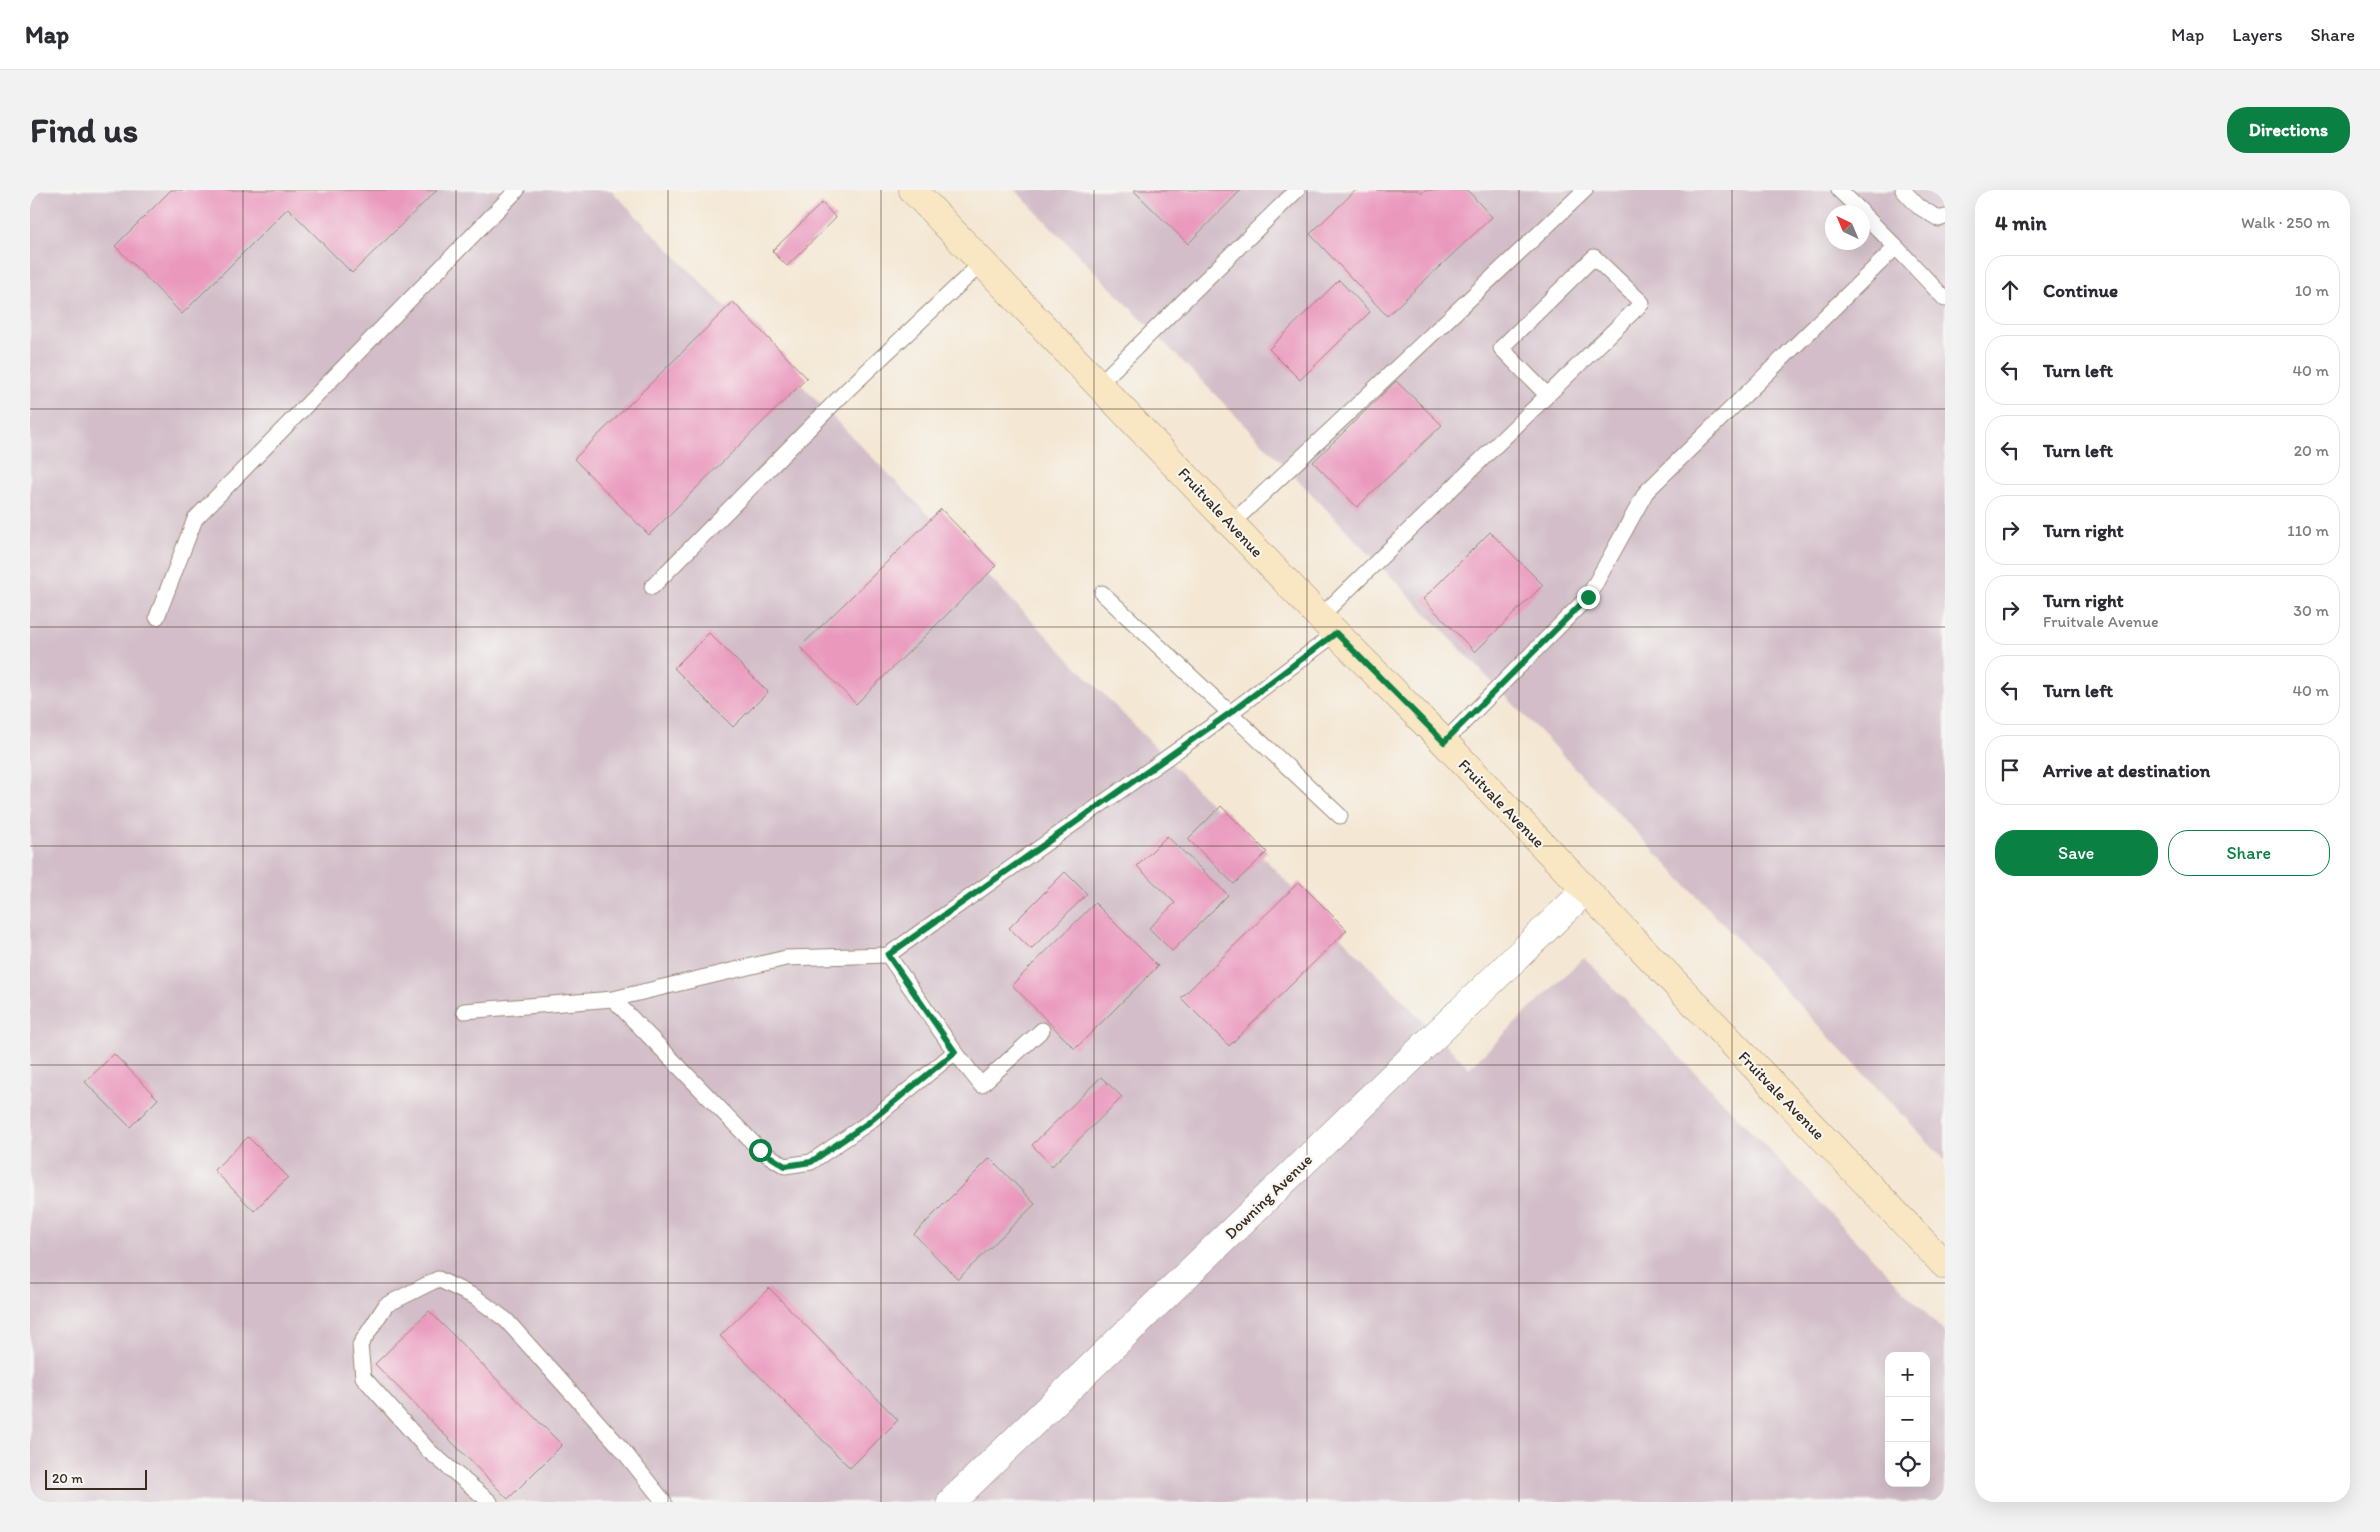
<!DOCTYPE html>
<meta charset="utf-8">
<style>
body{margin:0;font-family:Itim,sans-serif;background:#f2f2f3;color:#2b2b33}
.controls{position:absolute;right:15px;bottom:15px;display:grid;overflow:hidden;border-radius:10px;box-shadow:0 5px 20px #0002}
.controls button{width:45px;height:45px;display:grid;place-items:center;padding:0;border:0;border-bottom:1px solid #e1e1e2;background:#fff;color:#2b2b33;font:25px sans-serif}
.compass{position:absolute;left:1795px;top:15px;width:45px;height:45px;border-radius:50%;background:#fff;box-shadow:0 5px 20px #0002;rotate:316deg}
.scale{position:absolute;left:15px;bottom:12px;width:102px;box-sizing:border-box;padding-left:5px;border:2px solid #3b2a1e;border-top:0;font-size:14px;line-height:18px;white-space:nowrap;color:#3b2a1e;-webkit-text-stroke:4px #f6f6f2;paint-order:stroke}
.stop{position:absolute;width:15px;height:15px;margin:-11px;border:4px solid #0b8043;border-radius:50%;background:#fff}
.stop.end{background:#0b8043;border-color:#fff;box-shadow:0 1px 5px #0008}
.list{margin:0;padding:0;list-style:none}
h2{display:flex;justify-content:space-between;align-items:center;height:65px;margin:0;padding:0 20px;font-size:21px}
h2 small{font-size:16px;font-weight:400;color:#7c7c81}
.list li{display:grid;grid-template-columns:32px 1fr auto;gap:15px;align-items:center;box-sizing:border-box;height:70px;margin:0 10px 10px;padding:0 10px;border:1px solid #e1e1e2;border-radius:20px}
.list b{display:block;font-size:19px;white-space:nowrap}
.list p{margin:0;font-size:16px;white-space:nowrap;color:#7c7c81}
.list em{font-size:16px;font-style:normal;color:#7c7c81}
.actions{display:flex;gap:10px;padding:15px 20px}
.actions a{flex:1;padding:11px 0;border:1px solid #0b8043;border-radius:20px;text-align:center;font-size:18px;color:#0b8043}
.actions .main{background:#0b8043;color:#fff}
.icon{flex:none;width:28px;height:28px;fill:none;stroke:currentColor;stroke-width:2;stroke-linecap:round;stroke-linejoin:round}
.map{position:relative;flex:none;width:1915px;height:1312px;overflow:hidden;border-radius:20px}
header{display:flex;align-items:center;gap:30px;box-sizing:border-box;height:70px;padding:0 25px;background:#fff;border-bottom:1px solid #e1e1e2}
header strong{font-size:24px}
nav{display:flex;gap:28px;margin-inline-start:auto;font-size:18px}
.intro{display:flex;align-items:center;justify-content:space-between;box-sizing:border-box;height:120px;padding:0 30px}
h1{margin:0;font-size:35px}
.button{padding:12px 22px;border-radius:20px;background:#0b8043;color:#fff;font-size:18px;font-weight:700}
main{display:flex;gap:30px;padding:0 30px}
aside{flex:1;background:#fff;border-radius:20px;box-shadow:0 5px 20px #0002}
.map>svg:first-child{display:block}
</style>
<header>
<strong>Map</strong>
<nav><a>Map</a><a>Layers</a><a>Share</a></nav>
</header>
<div class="intro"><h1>Find us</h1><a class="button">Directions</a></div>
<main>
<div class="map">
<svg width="1915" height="1312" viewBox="0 0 1915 1312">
<rect width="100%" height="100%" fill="#f6f6f2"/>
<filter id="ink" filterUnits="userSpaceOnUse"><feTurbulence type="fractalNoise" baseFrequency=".02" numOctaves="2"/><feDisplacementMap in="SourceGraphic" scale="10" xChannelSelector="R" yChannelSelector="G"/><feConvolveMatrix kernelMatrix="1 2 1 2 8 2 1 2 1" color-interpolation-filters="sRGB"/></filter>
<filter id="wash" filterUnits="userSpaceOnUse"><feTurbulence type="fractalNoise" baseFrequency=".0096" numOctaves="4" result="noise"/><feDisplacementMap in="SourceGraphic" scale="20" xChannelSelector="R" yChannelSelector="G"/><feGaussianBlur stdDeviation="1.12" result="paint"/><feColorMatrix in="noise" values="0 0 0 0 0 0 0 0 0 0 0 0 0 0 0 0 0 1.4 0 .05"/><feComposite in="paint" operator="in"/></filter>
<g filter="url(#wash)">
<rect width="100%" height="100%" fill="#f4e7d3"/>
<!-- industrial -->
<g fill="#d2bdc8" fill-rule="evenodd">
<path d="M0,0H581L1439,878L1554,767L1915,1143V1312H0ZM1859,1166H1896V1293H1859Z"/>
<path d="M985,0H1915V970L1609,645L1250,271ZM1802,22H1832V52H1802Z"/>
</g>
<g id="blocks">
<!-- building -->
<g fill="#ea99bd">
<polygon points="141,0 407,0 322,83 258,18 152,124 85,56"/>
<polygon points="1103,0 1211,0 1158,54"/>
<polygon points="1326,0 1389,0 1392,3 1395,0 1437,0 1462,27 1357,126 1280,44"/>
<polygon points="792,13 806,28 757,76 742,61"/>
<polygon points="1309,90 1340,122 1270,190 1239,159"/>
<polygon points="703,112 777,188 619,345 544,269"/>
<polygon points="1366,191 1412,235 1327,317 1283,272"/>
<polygon points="911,319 966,376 826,514 770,457"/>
<polygon points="1460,342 1513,395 1445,462 1393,409"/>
<polygon points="679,443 738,502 703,537 644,478"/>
<polygon points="1191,616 1237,662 1204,694 1158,649"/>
<polygon points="1137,646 1198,705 1142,761 1119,738 1145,713 1107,676"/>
<polygon points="1035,682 1057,704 1001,759 979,738"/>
<polygon points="1269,692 1317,740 1199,856 1151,808"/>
<polygon points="1065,713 1128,776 1045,859 982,795"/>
<polygon points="84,864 128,909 100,937 55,892"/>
<polygon points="1071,887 1092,907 1022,976 1002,955"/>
<polygon points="218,947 258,987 224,1021 184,980"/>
<polygon points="960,968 1005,1014 928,1089 884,1044"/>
<polygon points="739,1098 868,1230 820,1278 690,1146"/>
<polygon points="399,1121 532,1255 478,1309 345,1174"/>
</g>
</g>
</g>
<g filter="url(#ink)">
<use href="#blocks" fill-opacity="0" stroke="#988878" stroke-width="1"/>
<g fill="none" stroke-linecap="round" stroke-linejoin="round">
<defs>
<g id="lane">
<polyline points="1809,0 1832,22"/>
<polyline points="1873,0 1888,16 1909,29 1915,27"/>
<polyline points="1866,57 1915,109"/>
<polyline points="1070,193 1267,0"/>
<polyline points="1202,333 1555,0"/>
<polyline points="622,397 816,201 953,72"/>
<polyline points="1072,403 1310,626"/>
<polyline points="127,427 165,329 487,0"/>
<polyline points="1290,427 1612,113 1564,67 1471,158 1517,205"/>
<polyline points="1414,552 1558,407 1616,302 1866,57 1832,23"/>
<polyline points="583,809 730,960 755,976 781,972 838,933 925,862 858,765"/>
<polyline points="434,821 583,809 756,768 858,765 1200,523 1306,443"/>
<polyline points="925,862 951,895 1012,840"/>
<polyline points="460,1312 399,1261 333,1187 330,1155 356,1115 408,1089 445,1107 476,1130 591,1258 634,1312"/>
</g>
<polyline id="street" points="921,1312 1556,700"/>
<polyline id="secondary" points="883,0 1290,427 1414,552 1915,1075"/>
</defs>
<!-- lane casing -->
<use href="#lane" stroke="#988878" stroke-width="17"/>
<!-- street casing -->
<use href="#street" stroke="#988878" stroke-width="29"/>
<!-- secondary casing -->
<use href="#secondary" stroke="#988878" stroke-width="29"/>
<!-- lane -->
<use href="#lane" stroke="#fff" stroke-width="15"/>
<!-- street -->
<use href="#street" stroke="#fff" stroke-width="28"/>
<!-- secondary -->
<use href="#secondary" stroke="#f9e7c3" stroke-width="28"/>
</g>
</g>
<g fill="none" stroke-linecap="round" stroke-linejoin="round" filter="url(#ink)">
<!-- route -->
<polyline stroke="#0b8043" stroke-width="6" points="730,960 755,976 781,972 838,933 925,862 858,765 1200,523 1306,443 1414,552 1558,407"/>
</g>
<!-- grid -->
<path fill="none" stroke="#3b2a1e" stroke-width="1" stroke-opacity="0.55" d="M213,0V1312M426,0V1312M638,0V1312M851,0V1312M1064,0V1312M1277,0V1312M1489,0V1312M1702,0V1312M0,219H1915M0,437H1915M0,656H1915M0,875H1915M0,1093H1915"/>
<g text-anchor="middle" stroke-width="4.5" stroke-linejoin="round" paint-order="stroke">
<!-- street labels -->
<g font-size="16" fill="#3b2a1e" stroke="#f6f6f2">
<text transform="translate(1191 322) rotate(47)" y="6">Fruitvale Avenue</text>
<text transform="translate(1472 613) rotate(46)" y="6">Fruitvale Avenue</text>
<text transform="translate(1752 905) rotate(46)" y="6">Fruitvale Avenue</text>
<text transform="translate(1238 1006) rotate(-44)" y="6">Downing Avenue</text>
</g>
</g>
</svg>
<div class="controls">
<button>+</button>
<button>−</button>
<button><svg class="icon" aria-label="locate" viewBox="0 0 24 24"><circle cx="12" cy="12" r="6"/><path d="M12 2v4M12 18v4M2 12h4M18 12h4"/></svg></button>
</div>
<svg class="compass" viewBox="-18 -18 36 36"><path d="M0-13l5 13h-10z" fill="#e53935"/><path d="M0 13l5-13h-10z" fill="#7c7c81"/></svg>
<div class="scale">20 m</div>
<div class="stop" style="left:730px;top:960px"></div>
<div class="stop end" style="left:1558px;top:407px"></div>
</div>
<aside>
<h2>4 min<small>Walk · 250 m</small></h2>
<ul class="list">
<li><svg class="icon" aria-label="ahead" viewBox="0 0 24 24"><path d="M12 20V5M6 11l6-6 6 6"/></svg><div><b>Continue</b></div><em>10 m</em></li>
<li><svg class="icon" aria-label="left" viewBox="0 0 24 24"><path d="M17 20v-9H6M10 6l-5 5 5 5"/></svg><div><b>Turn left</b></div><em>40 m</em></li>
<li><svg class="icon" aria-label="left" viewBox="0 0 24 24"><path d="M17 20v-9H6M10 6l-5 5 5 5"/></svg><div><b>Turn left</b></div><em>20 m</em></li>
<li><svg class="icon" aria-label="right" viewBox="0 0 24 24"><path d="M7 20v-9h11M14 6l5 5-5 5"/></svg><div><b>Turn right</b></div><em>110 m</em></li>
<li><svg class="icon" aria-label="right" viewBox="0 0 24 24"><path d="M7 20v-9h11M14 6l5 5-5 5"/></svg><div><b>Turn right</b><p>Fruitvale Avenue</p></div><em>30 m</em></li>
<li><svg class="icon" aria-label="left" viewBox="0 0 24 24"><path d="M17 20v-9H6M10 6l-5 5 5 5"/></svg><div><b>Turn left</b></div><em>40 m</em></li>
<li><svg class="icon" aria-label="arrive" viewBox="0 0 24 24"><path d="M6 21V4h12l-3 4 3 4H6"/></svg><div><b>Arrive at destination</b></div></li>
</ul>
<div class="actions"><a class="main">Save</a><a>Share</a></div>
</aside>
</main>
